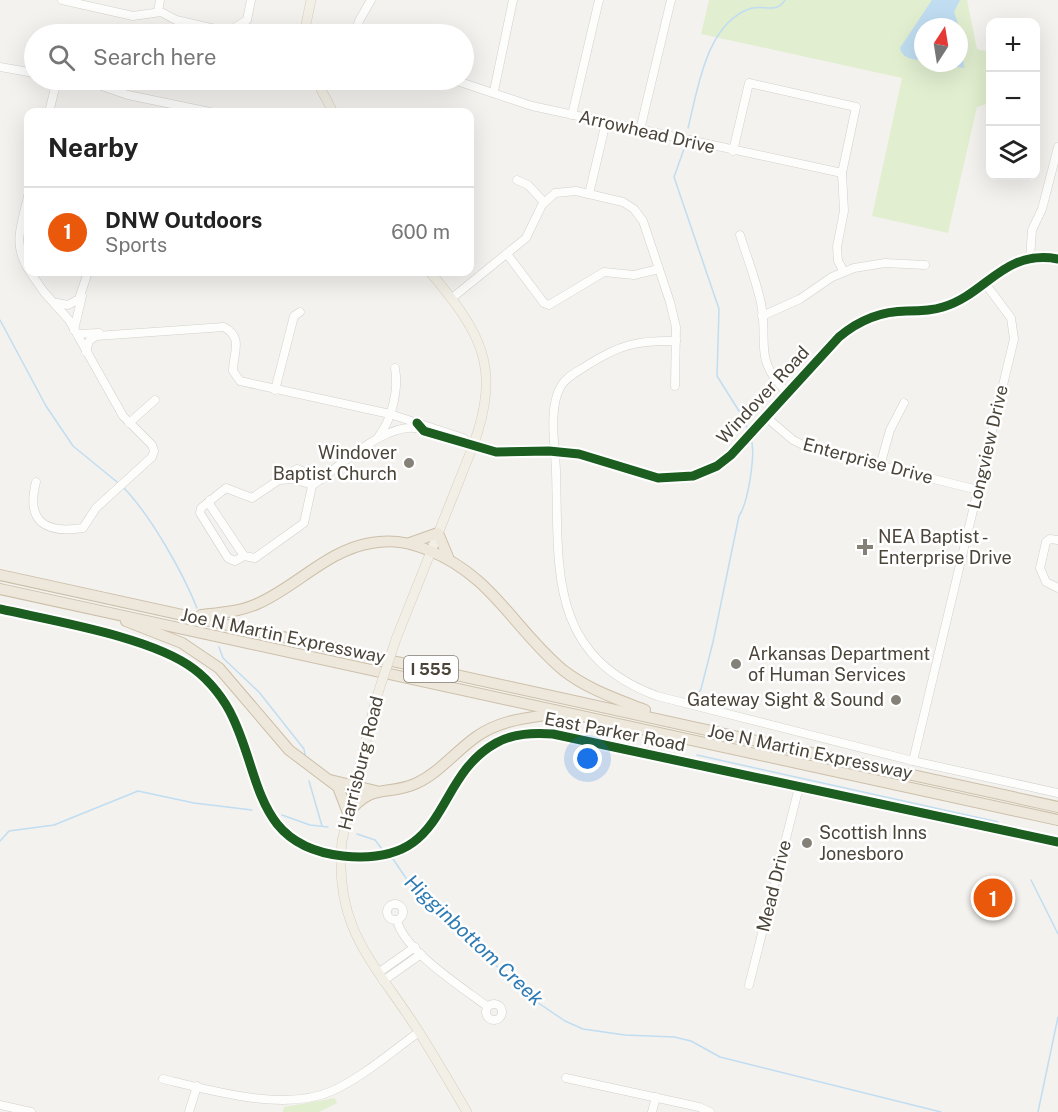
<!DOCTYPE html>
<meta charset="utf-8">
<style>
body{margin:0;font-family:"Public Sans",sans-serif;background:#f2f2f2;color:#222}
.controls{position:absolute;right:18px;top:18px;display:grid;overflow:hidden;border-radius:12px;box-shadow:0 6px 24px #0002}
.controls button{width:54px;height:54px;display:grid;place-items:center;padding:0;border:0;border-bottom:2px solid #e0e0e0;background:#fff;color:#222;font:30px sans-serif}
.compass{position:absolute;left:914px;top:18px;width:54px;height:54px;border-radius:50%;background:#fff;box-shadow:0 6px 24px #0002;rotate:12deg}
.you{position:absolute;left:588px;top:759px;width:21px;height:21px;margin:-15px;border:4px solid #fff;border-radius:50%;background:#1a73e8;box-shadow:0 0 0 9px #1a73e833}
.badge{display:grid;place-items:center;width:39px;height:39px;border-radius:50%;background:#ea580c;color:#fff;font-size:20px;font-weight:700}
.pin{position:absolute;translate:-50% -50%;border:3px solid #fff;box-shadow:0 2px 6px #0006}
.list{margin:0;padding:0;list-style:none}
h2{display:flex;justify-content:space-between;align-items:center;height:78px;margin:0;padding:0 24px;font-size:26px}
h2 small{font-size:20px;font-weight:400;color:#767676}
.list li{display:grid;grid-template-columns:39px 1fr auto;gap:18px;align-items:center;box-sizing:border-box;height:90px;padding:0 24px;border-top:2px solid #e0e0e0}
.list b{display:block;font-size:22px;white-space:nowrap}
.list p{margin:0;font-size:20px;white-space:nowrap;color:#767676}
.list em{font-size:20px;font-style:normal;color:#767676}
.icon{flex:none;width:33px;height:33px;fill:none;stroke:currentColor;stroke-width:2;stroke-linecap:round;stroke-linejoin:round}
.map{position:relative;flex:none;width:1058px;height:1112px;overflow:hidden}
.search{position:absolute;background:#fff;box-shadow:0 6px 24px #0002;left:24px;top:24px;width:450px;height:66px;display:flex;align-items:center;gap:15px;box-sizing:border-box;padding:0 21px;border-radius:33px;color:#767676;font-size:22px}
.panel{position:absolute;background:#fff;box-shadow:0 6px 24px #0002;left:24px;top:108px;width:450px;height:168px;border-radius:12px}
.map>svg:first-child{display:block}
</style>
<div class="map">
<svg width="1058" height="1112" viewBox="0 0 1058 1112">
<rect width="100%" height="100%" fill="#f4f2ee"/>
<!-- green -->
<g fill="#e1eecf" fill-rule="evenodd">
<path d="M709,0H967L977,49L990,52V103L977,107L948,233L872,216L902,78L701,34ZM923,27H959V63H923Z"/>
<polygon points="335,1098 337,1103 319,1112 283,1112 284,1107"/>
</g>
<!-- water -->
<path fill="#c0ddf1" d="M932,0H960L954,12L960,29L964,68L934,63H959V27H923V61C914,59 902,59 900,48Z"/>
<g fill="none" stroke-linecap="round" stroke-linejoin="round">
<!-- stream -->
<g stroke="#c0ddf1" stroke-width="1.5">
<path d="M688,128C698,89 706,22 752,8C765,5 776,14 785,0"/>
<polyline points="684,149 674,177 719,309 717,376 744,419 748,430"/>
<polyline points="0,320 46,406 73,446 117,482"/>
<path d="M123,487C151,516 182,571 197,608"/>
<polyline points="219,647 223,658 259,692 304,749 305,755"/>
<path d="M695,699L701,689L713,642L739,516C748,503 756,454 751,439"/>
<polyline points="697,755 998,822"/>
<polyline points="309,781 322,826"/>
<polyline points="282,815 310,825 328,827"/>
<polyline points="357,834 375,840 382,849"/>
<polyline points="0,841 9,831 54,825 138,791 194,803 252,810"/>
<polyline points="393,859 412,887 531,998 565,1021 583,1029 625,1035 674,1037 691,1041 720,1057 941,1112"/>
<polyline points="1031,880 1058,934"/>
<polyline points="1038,1112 1058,1017"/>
</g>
<defs>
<g id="minor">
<polyline points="62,0 133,16 161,12 176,20 228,32 247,20 251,0"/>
<polyline points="158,11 160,0"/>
<polyline points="355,34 359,21 371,0"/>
<polyline points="0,67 34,73"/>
<polyline points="84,80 128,95 210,112"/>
<polyline points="454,80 532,106 842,173"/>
<polyline points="494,91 513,0"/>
<polyline points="49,112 57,80"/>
<polyline points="572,115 599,0"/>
<polyline points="640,130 671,0"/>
<polyline points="733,151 749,83 856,107 842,173 844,211 837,247 838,261 844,272"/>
<polyline points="517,180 528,185 544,202"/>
<polyline points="589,194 606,122"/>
<path d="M28,196C22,225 12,242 28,269"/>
<path d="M740,235C747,257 756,280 761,303C769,346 752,357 788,394"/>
<polyline points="507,254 544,303 549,305 604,272 634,275 659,269"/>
<polyline points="1030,259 1032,230 1042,209 1058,147"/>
<path d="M30,272L44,292L69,320L123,416L152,445L154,451L152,457L96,508L83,528C44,534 26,521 36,482"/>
<polyline points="452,298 526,238 542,205 555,193 576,191 623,202 634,209 643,221 670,302 676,327 675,386"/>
<polyline points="57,303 68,305 79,299 88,272"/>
<polyline points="762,316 800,299 832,277 854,268 885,263 925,265"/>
<polyline points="74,330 82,296"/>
<polyline points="77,334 99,333"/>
<path d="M676,341C637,340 619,345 586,366C577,372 567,376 561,386C548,408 555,446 556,471C559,568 547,655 657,696L913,761L1058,793"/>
<path d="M86,352L89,341L96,336L224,327C244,338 233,353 233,371L240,381L390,414L463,438L472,445"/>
<polyline points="275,390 294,316 300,312"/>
<polyline points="766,417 793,440 809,448 978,490"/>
<polyline points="129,423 155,400"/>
<path d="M417,423L424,431L496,452L549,451L579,454L658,478L693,476L717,466L731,455L839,337C858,321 881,311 907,311C919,311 931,311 943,307C987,294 1003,249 1058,259"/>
<path d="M379,436C392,419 399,389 395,368"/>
<polyline points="880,466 890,430 904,403"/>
<polyline points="279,480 297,469 323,479"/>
<polyline points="210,500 210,505 244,556 255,558 304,523 312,486"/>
<polyline points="1058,540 1050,539 1046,542 1040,568 1046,582 1058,588"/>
<path d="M244,556L235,561L228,558L200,513L201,508L226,488L252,498L279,480L293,479L313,485C338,468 391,416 423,430"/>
<path d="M0,609C53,621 152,637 194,669C210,681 225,700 233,718C262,779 255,846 343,856C452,867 431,779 496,743C514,733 533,733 553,734L1058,842"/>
<polyline points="913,761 1014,339 1011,318 984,282"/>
<circle cx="395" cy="912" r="8"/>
<path d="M397,920C403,950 463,988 488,1007"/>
<polyline points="378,973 415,947"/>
<polyline points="383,981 421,954"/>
<polyline points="749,985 799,787"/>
<circle cx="494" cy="1012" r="8"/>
<polyline points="566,1078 699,1107 710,1112"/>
<path d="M163,1079C212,1091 285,1112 332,1091C363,1077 391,1052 419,1032"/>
<polyline points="0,1105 31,1112"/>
<polyline points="189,1112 197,1086"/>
<polyline points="652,1112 656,1097"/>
</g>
<g id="major">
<polyline points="304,34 311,0"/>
<polyline points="316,80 333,112"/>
<path d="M396,639L473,446C502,366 481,333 430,272"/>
<path d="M376,699L342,841C333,930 376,964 419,1032C436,1059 451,1085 467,1112"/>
</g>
<g id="highway">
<polyline points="410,543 438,533 448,557"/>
<polyline points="0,575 1058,807"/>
<polyline points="0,589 1058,820"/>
<path d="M201,615C220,613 240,612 259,603C297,586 328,550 371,543C392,539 409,542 428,550C492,575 514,629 563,670C587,689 617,699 645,710"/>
<polyline points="126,621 182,643 219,668 289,750 338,787 348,813"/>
<polyline points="330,780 376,791"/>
<path d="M348,813C374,781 387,797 417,783C440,772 456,751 476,737C501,719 529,718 559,713"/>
</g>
</defs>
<!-- minor casing -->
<use href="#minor" stroke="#d2d0cb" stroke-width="9"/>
<!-- major casing -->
<use href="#major" stroke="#d6cebb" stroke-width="10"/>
<!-- highway casing -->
<use href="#highway" stroke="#ccbfa9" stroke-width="12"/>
<!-- minor -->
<use href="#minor" stroke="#fdfdfc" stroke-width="8"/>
<!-- major -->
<use href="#major" stroke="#f2efe6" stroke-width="9"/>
<!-- highway -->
<use href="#highway" stroke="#ede8db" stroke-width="10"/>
<defs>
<polyline id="major-bridge" points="376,699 396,639"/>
</defs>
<!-- major-bridge casing -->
<use href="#major-bridge" stroke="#d6cebb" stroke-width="10" stroke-linecap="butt"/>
<!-- major-bridge -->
<use href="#major-bridge" stroke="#f2efe6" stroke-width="9"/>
<defs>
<g id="cycleway">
<path d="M417,423L424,431L496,452L549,451L579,454L658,478L693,476L717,466L731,455L839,337C858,321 881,311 907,311C919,311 931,311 943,307C987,294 1003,249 1058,259"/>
<path d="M0,609C53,621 152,637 194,669C210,681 225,700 233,718C262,779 255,846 343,856C452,867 431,779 496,743C514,733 533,733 553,734L1058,842"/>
</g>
</defs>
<!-- cycleway casing -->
<use href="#cycleway" stroke="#fff" stroke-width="13"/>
<!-- cycleway -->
<use href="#cycleway" stroke="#1b5e20" stroke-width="9"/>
</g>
<!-- markers -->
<g fill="#868178" stroke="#fff" stroke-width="2">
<circle cx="409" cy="463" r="6"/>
<path d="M862 538h6v6h6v6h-6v6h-6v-6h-6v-6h6z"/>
<circle cx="736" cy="664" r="6"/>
<circle cx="896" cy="700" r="6"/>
<circle cx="807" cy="843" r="6"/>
</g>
<g text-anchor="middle" stroke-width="5" stroke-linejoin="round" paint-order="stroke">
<!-- shield labels -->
<rect fill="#fff" stroke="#817c74" stroke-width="1.5" x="404" y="656" width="54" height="26" rx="4.5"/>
<g font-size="16" font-weight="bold" fill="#4b4439">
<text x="431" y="675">I 555</text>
</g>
<!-- street labels -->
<g font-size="18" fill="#4b4439" stroke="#fff">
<text transform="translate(647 132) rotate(13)" y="6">Arrowhead Drive</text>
<text transform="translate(763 395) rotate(-47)" y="6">Windover Road</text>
<text transform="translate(988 447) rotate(-77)" y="6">Longview Drive</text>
<text transform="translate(868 461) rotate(15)" y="6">Enterprise Drive</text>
<text transform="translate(283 636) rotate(12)" y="6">Joe N Martin Expressway</text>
<text transform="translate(615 732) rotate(11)" y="6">East Parker Road</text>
<text transform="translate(810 752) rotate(12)" y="6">Joe N Martin Expressway</text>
<text transform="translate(361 763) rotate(-76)" y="6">Harrisburg Road</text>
<text transform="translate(774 886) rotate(-76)" y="6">Mead Drive</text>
</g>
<!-- poi labels -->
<g font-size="18" fill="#4b4439" stroke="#fff" text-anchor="start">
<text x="397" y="459" text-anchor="end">Windover<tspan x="397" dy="21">Baptist Church</tspan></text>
<text x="878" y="543">NEA Baptist -<tspan x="878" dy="21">Enterprise Drive</tspan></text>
<text x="748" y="660">Arkansas Department<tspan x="748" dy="21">of Human Services</tspan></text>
<text x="884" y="706" text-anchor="end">Gateway Sight &amp; Sound</text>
<text x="819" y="839">Scottish Inns<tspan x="819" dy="21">Jonesboro</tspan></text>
</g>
<!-- water labels -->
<g font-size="20" font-style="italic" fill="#2e7ab2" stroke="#fff">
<text transform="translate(474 940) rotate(43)" y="7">Higginbottom Creek</text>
</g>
</g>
</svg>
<div class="controls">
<button>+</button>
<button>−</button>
<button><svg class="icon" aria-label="layers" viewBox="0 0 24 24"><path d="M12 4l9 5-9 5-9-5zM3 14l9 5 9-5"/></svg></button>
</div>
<svg class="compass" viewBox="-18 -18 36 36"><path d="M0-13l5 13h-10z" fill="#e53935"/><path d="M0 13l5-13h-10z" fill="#767676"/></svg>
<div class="you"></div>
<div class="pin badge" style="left:993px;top:898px">1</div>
<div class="search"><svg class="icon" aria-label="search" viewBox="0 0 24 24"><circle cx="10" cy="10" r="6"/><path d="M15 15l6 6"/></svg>Search here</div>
<section class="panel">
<h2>Nearby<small></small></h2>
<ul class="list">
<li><span class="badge">1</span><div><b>DNW Outdoors</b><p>Sports</p></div><em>600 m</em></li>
</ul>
</section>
</div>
